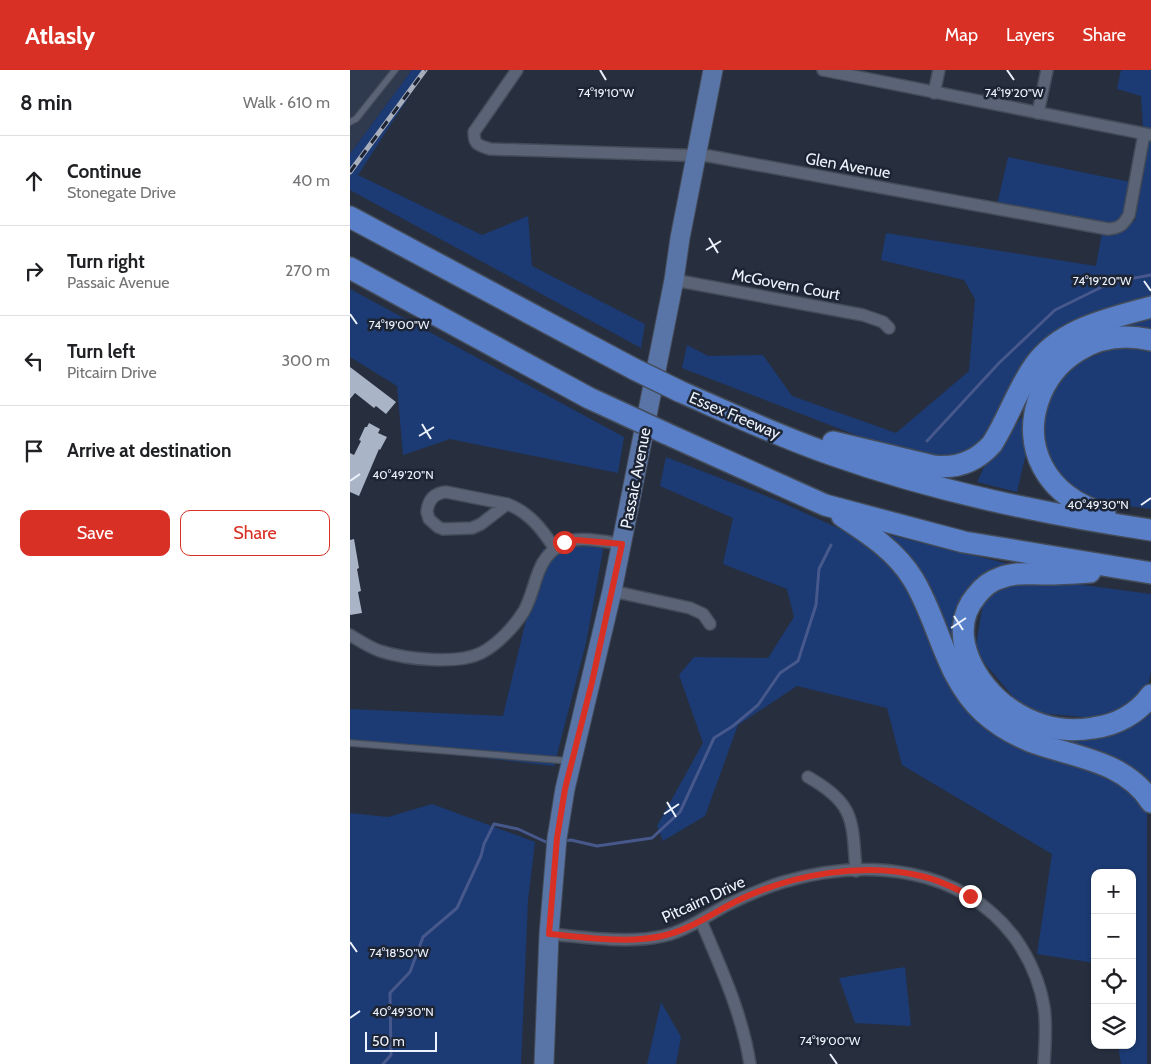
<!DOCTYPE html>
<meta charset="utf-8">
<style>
body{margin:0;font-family:Cabin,sans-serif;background:#f6f6f6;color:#202124}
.controls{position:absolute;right:15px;bottom:15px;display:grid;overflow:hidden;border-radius:10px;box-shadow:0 1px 4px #0004}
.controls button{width:45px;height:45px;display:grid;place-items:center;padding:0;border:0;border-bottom:1px solid #e0e0e0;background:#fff;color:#202124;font:25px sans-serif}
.scale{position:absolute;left:15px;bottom:12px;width:72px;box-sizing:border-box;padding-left:5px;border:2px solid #edf3fd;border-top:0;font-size:14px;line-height:18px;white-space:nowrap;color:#edf3fd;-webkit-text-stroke:4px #1d2534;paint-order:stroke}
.stop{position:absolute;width:15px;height:15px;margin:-11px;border:4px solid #d93025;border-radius:50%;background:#fff}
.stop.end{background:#d93025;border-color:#fff;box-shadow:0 1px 5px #0008}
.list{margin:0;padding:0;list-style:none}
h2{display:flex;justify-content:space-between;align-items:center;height:65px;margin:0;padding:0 20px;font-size:21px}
h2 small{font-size:16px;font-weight:400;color:#757577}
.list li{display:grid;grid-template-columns:32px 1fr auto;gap:15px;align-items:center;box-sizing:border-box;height:90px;padding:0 20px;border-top:1px solid #e0e0e0}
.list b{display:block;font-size:19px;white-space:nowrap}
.list p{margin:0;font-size:16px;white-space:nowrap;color:#757577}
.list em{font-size:16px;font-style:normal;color:#757577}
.actions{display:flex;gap:10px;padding:15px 20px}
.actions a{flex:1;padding:11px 0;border:1px solid #d93025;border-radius:10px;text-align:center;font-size:18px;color:#d93025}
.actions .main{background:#d93025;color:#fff}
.icon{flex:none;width:28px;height:28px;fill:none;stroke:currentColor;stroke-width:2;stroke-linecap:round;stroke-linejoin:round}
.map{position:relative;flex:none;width:801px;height:994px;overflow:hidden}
header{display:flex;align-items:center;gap:30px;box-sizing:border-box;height:70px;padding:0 25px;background:#d93025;color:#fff}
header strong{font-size:24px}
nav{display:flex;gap:28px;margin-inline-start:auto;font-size:18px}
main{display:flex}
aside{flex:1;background:#fff}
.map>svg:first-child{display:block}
</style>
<header>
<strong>Atlasly</strong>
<nav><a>Map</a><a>Layers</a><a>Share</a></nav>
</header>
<main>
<aside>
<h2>8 min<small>Walk · 610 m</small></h2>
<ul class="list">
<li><svg class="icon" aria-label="ahead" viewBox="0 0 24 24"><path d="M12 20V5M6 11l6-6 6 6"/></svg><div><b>Continue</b><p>Stonegate Drive</p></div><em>40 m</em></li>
<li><svg class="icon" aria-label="right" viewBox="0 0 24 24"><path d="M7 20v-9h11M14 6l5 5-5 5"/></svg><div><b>Turn right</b><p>Passaic Avenue</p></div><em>270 m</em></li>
<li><svg class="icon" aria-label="left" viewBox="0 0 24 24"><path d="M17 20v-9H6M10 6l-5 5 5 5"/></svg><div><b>Turn left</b><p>Pitcairn Drive</p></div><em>300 m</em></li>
<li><svg class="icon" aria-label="arrive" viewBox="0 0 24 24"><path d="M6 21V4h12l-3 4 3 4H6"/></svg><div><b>Arrive at destination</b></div></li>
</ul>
<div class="actions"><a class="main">Save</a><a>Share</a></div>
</aside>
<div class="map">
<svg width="801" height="994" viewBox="0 0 801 994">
<rect width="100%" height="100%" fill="#272f3f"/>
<!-- built -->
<polygon fill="#2f3a4f" points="0,0 62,0 0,84"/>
<!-- green -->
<g fill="#1c3a73">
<polygon points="62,0 76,0 8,105 132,165 178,146 182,196 295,254 291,278 0,120 0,84"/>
<polygon points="771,0 801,0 801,59 793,58 791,26 767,19"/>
<polygon points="799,72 801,72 801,229 703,269 618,386 555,384 332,298 337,275 358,286 413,285 442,326 546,363 619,301 625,229 614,210 531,190 536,163 746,196 753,157 647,135 658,87 780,112 774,149 785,151"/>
<polygon points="0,219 274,367 268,403 100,369 53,385 47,316 0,287"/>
<polygon points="801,246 801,263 769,256"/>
<polygon points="779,272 801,280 801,439 740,431 706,409 688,358 714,298"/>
<polygon points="672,347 679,370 667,422 627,412 636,393"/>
<polygon points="316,387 426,430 519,472 562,518 597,601 768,707 797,739 797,994 771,994 768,975 782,975 782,803 745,803 745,893 687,884 702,784 552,695 537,638 447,616 388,655 355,746 313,771 307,756 353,673 329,605 344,587 418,588 444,547 437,519 373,494 383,448 310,416"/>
<polygon points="535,464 671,497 647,504 605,589 584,535 584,522"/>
<polygon points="254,475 236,573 204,696 0,673 0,639 153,646 193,479"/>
<polygon points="673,507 801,524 801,602 796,624 757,649 676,642 625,582 634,527"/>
<polygon points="801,638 801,720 681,661"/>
<polygon points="82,734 185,772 178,830 171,994 0,994 0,743 38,747"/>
<polygon points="555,897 561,956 505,953 489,908"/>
<polygon points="311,932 331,967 326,994 297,994"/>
</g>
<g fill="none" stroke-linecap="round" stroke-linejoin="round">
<!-- stream -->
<g stroke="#47588c" stroke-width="3">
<polyline points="577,371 649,293 705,240 762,212 801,205"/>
<polyline points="214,771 221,770 247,776 302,768 330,742 364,668 383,656 408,635 430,603 448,591 466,535 469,499 481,475"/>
<polyline points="33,994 41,985 40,923 60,902 73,867 107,838 131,786 134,774 144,754 168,759 196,772 200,771"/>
</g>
</g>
<!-- building -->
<g fill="#a9b4c7">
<polygon points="0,297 46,332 36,344 26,336 24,338 5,323 0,329"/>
<polygon points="19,353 30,359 28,363 37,367 30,380 29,379 9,426 0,422 0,383 4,385 11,371 9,370 15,357 17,357"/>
<polygon points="4,469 9,498 7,499 11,521 8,522 12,543 0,545 0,470"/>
</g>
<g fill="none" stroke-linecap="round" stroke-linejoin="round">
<defs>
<g id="lane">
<polyline points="0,52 6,49 45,0"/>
<polyline points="0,673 220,691"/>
</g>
<g id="street">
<path d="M167,0L124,62C124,75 128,75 140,79L359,86L758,159C770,158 773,155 779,145L794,64"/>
<polyline points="473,0 801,65"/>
<polyline points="584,23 589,0"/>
<polyline points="688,43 697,0"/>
<polyline points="324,210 513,245 533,252 539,258"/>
<path d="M96,422L157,434L131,454L122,458L93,459L88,457L79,449L77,442C78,430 84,423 96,422Z"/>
<path d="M157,434C179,442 192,459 205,479"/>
<polyline points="262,521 340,538 353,544 360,554"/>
<path d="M0,565C10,571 19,577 30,581C55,589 107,595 131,583C148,574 164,557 174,541C188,515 184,490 212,474C226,465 256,472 272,474"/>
<path d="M458,707C506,734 502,751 506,801"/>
<path d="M351,851C371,898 392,943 400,994"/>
<path d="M199,864C236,867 277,874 313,866C336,861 356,846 377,835C395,826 414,818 433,812C515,788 610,795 665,868C679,888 690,913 694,937C697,956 695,975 694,994"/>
</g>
<polyline id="primary" points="194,994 199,864 207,768 215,719 262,521 324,210 330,168 363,0"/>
<g id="highway">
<polyline points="0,147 284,299"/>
<polyline points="0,198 239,328 276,345"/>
<path d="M329,321C379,343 428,366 480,384C584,421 692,444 801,460"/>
<polyline points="315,363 475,435 614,472 801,503"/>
<path d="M483,372L583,396C607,399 626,392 642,374C658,349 667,320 684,296C711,258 759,249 801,237"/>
<path d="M755,444C628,405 687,244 801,270"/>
<path d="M492,446C518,463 546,481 563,509C589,551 595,607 633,642C647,655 665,665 682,672C723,687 776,691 801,732"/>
<path d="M740,502C725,503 710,504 695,504C679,504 664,502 650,508C640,511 632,518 626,526C595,563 626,616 660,639C685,656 714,663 743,658C766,655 787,644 801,625"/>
</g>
</defs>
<!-- lane casing -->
<use href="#lane" stroke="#444c59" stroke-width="8"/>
<!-- street casing -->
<use href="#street" stroke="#444c59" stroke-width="14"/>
<!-- primary casing -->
<use href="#primary" stroke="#444c59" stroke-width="21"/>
<!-- highway casing -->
<use href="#highway" stroke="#444c59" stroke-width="24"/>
<!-- lane -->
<use href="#lane" stroke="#5a6476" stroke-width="5.5"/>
<!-- street -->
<use href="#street" stroke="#5a6476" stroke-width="11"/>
<!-- primary -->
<use href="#primary" stroke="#5974a7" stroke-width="19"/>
<!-- highway -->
<use href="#highway" stroke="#587fc8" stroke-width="21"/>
<defs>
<polyline id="rail" points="0,102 75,0"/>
</defs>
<!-- rail casing -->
<use href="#rail" stroke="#a8aebb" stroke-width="5"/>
<!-- rail -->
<use href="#rail" stroke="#1d2534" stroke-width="3" stroke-dasharray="9" stroke-linecap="butt"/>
<defs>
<g id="highway-bridge">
<polyline points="284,299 329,321"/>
<polyline points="276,345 315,363"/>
</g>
</defs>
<!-- highway-bridge casing -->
<use href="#highway-bridge" stroke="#444c59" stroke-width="24" stroke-linecap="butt"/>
<!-- highway-bridge -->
<use href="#highway-bridge" stroke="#587fc8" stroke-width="21"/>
</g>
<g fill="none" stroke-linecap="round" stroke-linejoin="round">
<!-- route -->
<path stroke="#d93025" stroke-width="6" d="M214,472L226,470L272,474L242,612L215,719L207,768L199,864C236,867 276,874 312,866C341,860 365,841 391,829C444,804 514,792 571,806C589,810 605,818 620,826"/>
</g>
<!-- ticks -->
<path fill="none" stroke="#edf3fd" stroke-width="2" d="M250,0L256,10M657,0L664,10M359,168L368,183M356,180L371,171M794,211L801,221M0,244L7,254M72,354L81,369M69,366L84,357M0,411L10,404M791,435L801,428M604,546L613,560M601,558L616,548M317,732L326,747M314,744L329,734M0,872L7,882M0,948L10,941M480,984L487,994"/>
<g text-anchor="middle" stroke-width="5" stroke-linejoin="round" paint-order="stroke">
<!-- street labels -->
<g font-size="16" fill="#edf3fd" stroke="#1d2534">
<text transform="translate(498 95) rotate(10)" y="6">Glen Avenue</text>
<text transform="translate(436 214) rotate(11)" y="6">McGovern Court</text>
<text transform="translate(385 345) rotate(23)" y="6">Essex Freeway</text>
<text transform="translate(285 408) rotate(-79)" y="6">Passaic Avenue</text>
<text transform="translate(353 829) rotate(-25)" y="6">Pitcairn Drive</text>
</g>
</g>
<g font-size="12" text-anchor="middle" fill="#edf3fd" stroke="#1d2534" stroke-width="5" stroke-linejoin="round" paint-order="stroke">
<text x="256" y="27">74°19'10"W</text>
<text x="664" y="27">74°19'20"W</text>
<text x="752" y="215">74°19'20"W</text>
<text x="49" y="259">74°19'00"W</text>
<text x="53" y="409">40°49'20"N</text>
<text x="748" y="439">40°49'30"N</text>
<text x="49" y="887">74°18'50"W</text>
<text x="53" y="946">40°49'30"N</text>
<text x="480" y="975">74°19'00"W</text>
</g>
</svg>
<div class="controls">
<button>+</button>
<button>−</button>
<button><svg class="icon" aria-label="locate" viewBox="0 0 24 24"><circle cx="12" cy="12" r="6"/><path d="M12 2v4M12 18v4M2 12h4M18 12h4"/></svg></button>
<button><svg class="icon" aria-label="layers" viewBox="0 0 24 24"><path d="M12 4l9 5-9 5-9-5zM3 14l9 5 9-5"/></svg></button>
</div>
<div class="scale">50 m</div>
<div class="stop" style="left:214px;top:472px"></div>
<div class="stop end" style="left:620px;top:826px"></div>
</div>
</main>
